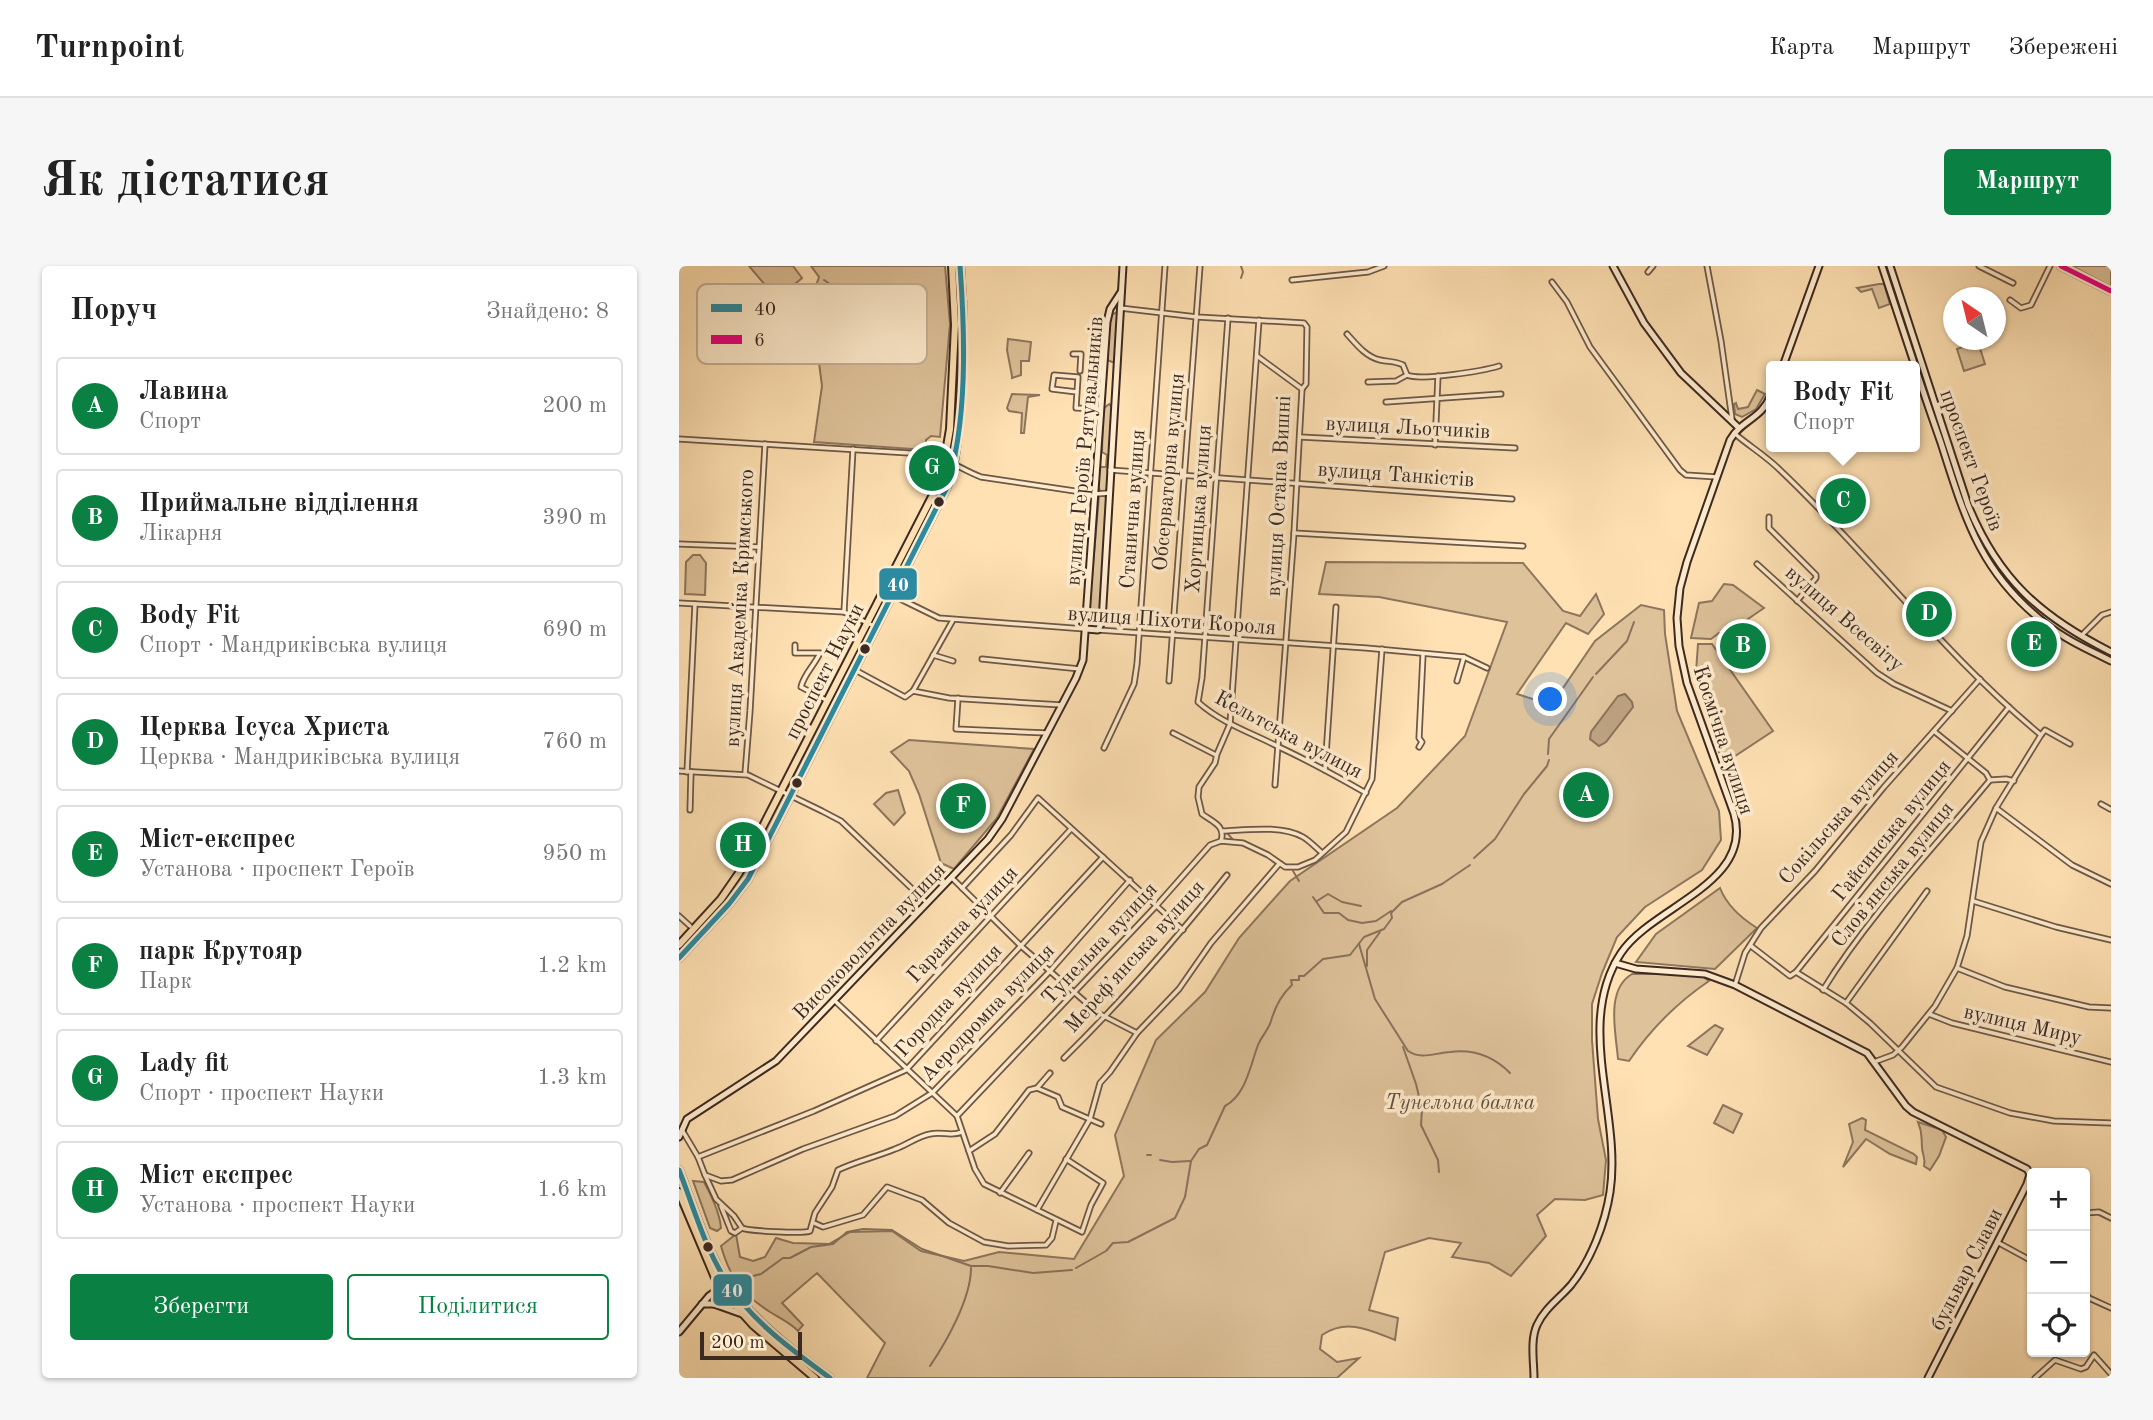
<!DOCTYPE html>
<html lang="uk">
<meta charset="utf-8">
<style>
body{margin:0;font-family:"Old Standard TT",serif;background:#f6f6f6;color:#222}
.controls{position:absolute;right:21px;bottom:21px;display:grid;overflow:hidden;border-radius:7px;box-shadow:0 2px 5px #0004}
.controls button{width:63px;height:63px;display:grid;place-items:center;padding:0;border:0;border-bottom:2px solid #e0e0e0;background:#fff;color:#222;font:35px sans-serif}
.compass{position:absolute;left:1264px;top:21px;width:63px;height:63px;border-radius:50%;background:#fff;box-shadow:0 2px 5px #0004;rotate:325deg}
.scale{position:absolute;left:21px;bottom:18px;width:102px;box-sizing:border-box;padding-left:7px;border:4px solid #3c2922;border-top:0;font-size:19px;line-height:24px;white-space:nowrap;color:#3c2922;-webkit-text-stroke:5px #ffecce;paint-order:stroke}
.you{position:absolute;left:872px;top:434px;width:24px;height:24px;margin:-18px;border:5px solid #fff;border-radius:50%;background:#1a73e8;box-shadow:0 0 0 10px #1a73e833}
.badge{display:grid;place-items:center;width:46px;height:46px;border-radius:50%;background:#0b8043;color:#fff;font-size:23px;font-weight:700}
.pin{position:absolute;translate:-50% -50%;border:4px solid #fff;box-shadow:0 2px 7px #0006}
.popup{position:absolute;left:1087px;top:95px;width:154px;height:91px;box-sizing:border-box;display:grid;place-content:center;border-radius:7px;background:#fff;filter:drop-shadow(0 2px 5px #0005);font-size:23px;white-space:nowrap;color:#767676}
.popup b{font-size:26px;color:#222}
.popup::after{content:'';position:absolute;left:50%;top:100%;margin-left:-14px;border:14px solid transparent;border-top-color:#fff}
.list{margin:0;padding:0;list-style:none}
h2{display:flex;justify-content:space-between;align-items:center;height:91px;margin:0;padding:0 28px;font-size:30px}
h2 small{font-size:23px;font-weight:400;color:#767676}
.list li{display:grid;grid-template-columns:46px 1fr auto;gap:21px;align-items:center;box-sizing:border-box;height:98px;margin:0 14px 14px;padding:0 14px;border:2px solid #e0e0e0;border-radius:7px}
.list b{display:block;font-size:26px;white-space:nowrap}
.list p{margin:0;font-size:23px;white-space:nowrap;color:#767676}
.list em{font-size:23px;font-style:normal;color:#767676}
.actions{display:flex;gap:14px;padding:21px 28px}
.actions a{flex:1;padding:16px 0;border:2px solid #0b8043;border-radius:7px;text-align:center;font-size:24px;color:#0b8043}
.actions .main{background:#0b8043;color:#fff}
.icon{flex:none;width:38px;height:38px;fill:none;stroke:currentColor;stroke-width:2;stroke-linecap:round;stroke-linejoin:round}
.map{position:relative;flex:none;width:1432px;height:1112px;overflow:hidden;border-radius:7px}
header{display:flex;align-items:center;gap:42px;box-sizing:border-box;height:98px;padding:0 35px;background:#fff;border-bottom:2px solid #e0e0e0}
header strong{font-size:33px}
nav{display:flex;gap:38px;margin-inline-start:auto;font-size:24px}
.intro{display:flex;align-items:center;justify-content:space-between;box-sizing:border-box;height:168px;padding:0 42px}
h1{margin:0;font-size:49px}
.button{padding:18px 32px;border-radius:7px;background:#0b8043;color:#fff;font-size:24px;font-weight:700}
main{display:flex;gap:42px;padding:0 42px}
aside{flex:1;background:#fff;border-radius:7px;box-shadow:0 2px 5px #0004}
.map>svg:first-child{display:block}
</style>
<header>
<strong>Turnpoint</strong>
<nav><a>Карта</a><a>Маршрут</a><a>Збережені</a></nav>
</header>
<div class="intro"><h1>Як дістатися</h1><a class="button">Маршрут</a></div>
<main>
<aside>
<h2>Поруч<small>Знайдено: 8</small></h2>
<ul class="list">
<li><span class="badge">A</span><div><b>Лавина</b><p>Спорт</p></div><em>200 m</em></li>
<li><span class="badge">B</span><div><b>Приймальне відділення</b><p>Лікарня</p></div><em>390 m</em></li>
<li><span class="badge">C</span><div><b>Body Fit</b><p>Спорт · Мандриківська вулиця</p></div><em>690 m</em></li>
<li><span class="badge">D</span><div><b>Церква Ісуса Христа</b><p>Церква · Мандриківська вулиця</p></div><em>760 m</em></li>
<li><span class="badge">E</span><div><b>Міст-експрес</b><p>Установа · проспект Героїв</p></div><em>950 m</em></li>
<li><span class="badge">F</span><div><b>парк Крутояр</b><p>Парк</p></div><em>1.2 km</em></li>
<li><span class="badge">G</span><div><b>Lady fit</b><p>Спорт · проспект Науки</p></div><em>1.3 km</em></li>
<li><span class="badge">H</span><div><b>Міст експрес</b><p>Установа · проспект Науки</p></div><em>1.6 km</em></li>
</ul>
<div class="actions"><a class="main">Зберегти</a><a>Поділитися</a></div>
</aside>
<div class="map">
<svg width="1432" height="1112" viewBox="0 0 1432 1112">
<rect width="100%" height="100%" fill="#ffe1b3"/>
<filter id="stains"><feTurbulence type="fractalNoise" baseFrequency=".00286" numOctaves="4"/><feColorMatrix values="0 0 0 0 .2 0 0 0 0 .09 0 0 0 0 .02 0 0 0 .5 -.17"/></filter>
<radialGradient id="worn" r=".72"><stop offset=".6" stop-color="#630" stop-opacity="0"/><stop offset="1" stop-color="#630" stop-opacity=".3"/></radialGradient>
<!-- green -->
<g fill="#dec29a" stroke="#8d765e" stroke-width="2">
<polygon points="70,0 114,0 123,12 98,33"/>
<polygon points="132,0 266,0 271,58 261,171 252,170 247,174 247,184 135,176 143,120 132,34 140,11"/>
<polygon points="274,0 279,0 284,67 276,176 270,175"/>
<polygon points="1393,0 1432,0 1432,21"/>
<polygon points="1200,18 1205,18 1211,38 1200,42 1193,23 1182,26 1178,22"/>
<polygon points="438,46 439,49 436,97 428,94 431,50"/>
<polygon points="329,73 352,76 350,95 342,95 342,109 333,112 333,110 328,84"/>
<polygon points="1299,76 1306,98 1285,105 1278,83"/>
<polygon points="1078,124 1086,128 1077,143 1063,151 1056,148 1055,138 1057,137 1059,143 1069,141"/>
<polygon points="333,128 361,129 349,131 345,167 342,167 343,147 330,145 328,142"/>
<polygon points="430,138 433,141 429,223 425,226 421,225 419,219 420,201 427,201 428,189 423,186 424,143"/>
<polygon points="420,230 426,230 428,234 421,355 417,361 411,361 409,357"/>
<polygon points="14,289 21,289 27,297 26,329 6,328 7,296"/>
<path d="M647,296L844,297L884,345L901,350L917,328L925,348L909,368L887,357L838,428L866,437L871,441L916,375L962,339L985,344L986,368L998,445L1040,545L1042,574L1023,604L966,641L938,671L923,707L913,738V774L919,853L927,894L924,929L906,934L876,933L858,949L867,970L832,1010L810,997L773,991L782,977L750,972L706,986L690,1044L719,1052L716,1074C691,1064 668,1052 643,1069L641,1083L658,1096L680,1092L658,1112H188L206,1077L138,1007L103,1037L124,1059L119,1065C112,1057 101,1052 91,1046C63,1028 51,1012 42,980L57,968L61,991L74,995L86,991L97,972L114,977L150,978L171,966L213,965L242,985L285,995L320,986L395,993L445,910L436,869L477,774L526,726L560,672L611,615L718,542L786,470L828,356L700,331L640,328Z"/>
<polygon points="1045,318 1054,319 1085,342 1047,368 1040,367 1032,373 1012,372 1020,337 1033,335"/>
<polygon points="1019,378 1033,378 1094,465 1044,498 1032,461 1036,454 1017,406"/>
<polygon points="143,451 148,454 113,523 108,520"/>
<polygon points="230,474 355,483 318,552 275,603 262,597 240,528 230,505 212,486"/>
<polygon points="219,524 226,547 215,559 195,538 207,527"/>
<path d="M1041,622C1048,640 1062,652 1078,662L1036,703L957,696L977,668Z"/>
<path d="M953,708H1020L1030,715C999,736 971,764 950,795L939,793C937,767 926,724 953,708Z"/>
<polygon points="1036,759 1044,763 1028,789 1009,780"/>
<polygon points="1044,839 1063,848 1054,867 1035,857"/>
<polygon points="1183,852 1187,854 1186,864 1235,888 1238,891 1237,898 1211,888 1187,873 1164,901 1174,876 1170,858"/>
<path d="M1239,856L1263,864L1267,871L1260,890L1251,904L1245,900C1247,891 1243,889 1243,881C1242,869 1244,868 1239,856Z"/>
<path d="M14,915L25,916C32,928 41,948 42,962L38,965L31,962Z"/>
</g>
<!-- water -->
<polygon fill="#bda282" stroke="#89725c" stroke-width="2" points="946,428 953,436 954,441 927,476 920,480 911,473 912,466 939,430"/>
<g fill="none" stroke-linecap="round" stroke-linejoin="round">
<!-- stream -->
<g stroke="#89725c" stroke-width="2">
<polyline points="562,12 564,6 562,0"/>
<polyline points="145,14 157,22"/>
<polyline points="134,31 153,28"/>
<polyline points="917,408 948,375 955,356"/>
<polyline points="869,488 870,473 914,411"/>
<polyline points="549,568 555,575"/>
<polyline points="567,577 588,586 611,601"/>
<polyline points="795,592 816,573 845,528 868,500 870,494"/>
<polyline points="614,605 620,615"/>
<polyline points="634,631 645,647 660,647 669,654 683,657 697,655 712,645"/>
<polyline points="638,635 649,628 663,636 682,640"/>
<path d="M680,678L696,733L729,785C743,794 755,787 771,786C794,783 815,791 831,807"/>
<polyline points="688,700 688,684 701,666"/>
<polyline points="724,781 737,818 743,843 742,859 759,894 760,906"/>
<polyline points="468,889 472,889"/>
<polyline points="481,894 493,896 511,895"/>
<path d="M397,1002L427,985L434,977L449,976L496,952L506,931L512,895L520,883L528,879L546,840C567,829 571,800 579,779C582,771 590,763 592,755C596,741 603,728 613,719L612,714H620V710H625L644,693L671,689L685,671L705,663L713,652L712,647L723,636L763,618L791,599"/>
<polyline points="66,1012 82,1008 104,992 111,992 132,981 154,978 168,966 184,963 213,964 243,983 292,1000 309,1000 354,1007 393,1004"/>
<path d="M251,1100C268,1075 292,1032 292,1002"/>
</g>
<defs>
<g id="street">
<polyline points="1028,0 1042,75 1053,153"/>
<polyline points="1300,0 1334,17"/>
<polyline points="969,6 974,0"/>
<polyline points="613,14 689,6 705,0"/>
<polyline points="873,16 888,36 911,81 1001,204 1007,209 1038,211"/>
<polyline points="1331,34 1342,42 1352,39 1371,0"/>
<polyline points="441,42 518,51 625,57 628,61 627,118 623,123"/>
<path d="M549,52L523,412L519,436C542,457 573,467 600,481C630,495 659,511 687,527"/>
<path d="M668,68C677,78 687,91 701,94C710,96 716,95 724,99L728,109"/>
<polyline points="394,88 402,88 401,105"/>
<polyline points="578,90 623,123 615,267 596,519"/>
<path d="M689,116L717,115L728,109C742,115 804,105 820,100"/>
<polyline points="398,126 373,123 375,109 399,111 397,142 422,143"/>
<polyline points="707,136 822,128"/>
<path d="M1055,167C1070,180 1087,190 1101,204C1191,289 1266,390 1362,469"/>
<polyline points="621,171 836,182"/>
<path d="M0,173L246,188C269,192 281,203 302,211L416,228L430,227"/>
<polyline points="756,179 759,110"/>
<polyline points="431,204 833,233"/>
<polyline points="1090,251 1090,262 1137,309 1137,312 1118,335"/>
<polyline points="615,267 844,280"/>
<polyline points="0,278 80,281"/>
<polyline points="1078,298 1198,407 1215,418 1273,445"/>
<polyline points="205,325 260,352 406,363"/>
<polyline points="0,337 165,346 197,361"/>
<polyline points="165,346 174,183"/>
<polyline points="419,364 687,382 785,391 808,402"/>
<polyline points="1403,369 1423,349 1432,346"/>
<path d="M116,379V387H141C135,400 125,408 122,421L147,434"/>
<polyline points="254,389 274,395"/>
<polyline points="303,393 401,403"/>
<polyline points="176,404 226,431 234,425 270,432 383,439"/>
<polyline points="490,415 521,0"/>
<polyline points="778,415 785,391"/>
<polyline points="234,425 274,354"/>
<polyline points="279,432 277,463 368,467"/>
<polyline points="1256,466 1307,507 1311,514"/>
<polyline points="494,467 537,489"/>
<polyline points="740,481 743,476 740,472 744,389"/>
<polyline points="425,482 455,418 458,398 486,0"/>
<polyline points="646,504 657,341"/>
<polyline points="0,505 69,509 143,545 162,555 247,636"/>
<polyline points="8,506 16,338"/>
<polyline points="66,508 71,445 86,178"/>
<polyline points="1311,514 1327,513 1335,515"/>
<polyline points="1422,538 1431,543"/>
<polyline points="1317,542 1393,599 1432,618"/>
<polyline points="11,544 12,506"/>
<path d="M544,565C568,564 602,559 624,571C631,575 637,582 642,586"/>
<path d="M542,575C547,560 534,556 523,548L519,531L520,521L536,497L538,488L551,458L580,54"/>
<polyline points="273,612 342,680 419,747 458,767"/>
<polyline points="283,622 332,569 359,532 504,664"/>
<polyline points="1294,635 1377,661 1432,674"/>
<polyline points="0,650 11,660"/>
<polyline points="1072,680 1111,710 1117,706 1167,737 1191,757 1257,821 1331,847 1375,855 1432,857"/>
<polyline points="1278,702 1326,721 1410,741 1432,742"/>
<polyline points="1117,706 1330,441"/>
<polyline points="1056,719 1066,687 1082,662 1136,605 1205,521 1301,413"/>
<path d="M1144,724C1190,649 1255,582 1311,514"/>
<polyline points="155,734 278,850 296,903 305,918 403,966 412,939 424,917 387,893"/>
<polyline points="1167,737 1248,625"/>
<polyline points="1250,748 1273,757 1432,796"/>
<polyline points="197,775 392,563"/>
<path d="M385,792C444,734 497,673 548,609"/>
<polyline points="1195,796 1214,789 1223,781 1256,740 1278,702 1288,670 1302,576 1317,542 1362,469 1366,464 1391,478"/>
<polyline points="358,822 379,831 383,841 422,858"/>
<polyline points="278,850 478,639 531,579 542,575 564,577 589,589 606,601 619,601 636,594 667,566 693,513 703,383"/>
<polyline points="3,864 19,891 135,845 227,804 424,591"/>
<polyline points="290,885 316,868 350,824 358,822 371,807"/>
<polyline points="19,891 26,909 42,915 53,914 124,883 216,850 253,827 371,705 451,614"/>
<path d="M26,909L37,933L55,950L63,962C69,965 125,968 131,965L136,947L153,921L159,904C178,895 197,891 216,883C228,879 239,870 251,868C263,865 272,871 283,866"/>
<polyline points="321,927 350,887"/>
<polyline points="42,940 52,965 56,967 63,962"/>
<polyline points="358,944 411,853 421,817 431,806 458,767 500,723 532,677 600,598"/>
<polyline points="1406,947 1420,946 1432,952"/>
<polyline points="135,957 144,961 184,949 208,921 243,934 270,957 305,976 329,980 367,979 373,972 377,955"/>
<polyline points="1318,976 1353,995"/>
<polyline points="1406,1027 1410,1032 1432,1042"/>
<polyline points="1356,1112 1376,1094 1402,1103 1407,1101 1415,1089 1432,1108"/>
</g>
<g id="secondary">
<polyline points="934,0 965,57 1002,107 1060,162"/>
<polyline points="1203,0 1236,100"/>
<path d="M1211,0L1289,239C1319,313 1362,351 1432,386"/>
<polyline points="1104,100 1140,0"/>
<path d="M1236,100C1244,126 1253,151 1262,177C1286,252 1301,307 1367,358C1387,374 1410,384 1432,395"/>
<polyline points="407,363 419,364 423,356 444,0"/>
<polyline points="936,697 957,703 1026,708 1056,719 1188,787 1227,840 1234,846 1348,903 1351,908 1348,918 1249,1112"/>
<polyline points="0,871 8,853 97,795 309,573 323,553 397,412 404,394 428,56 431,43 442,26"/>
<polyline points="23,1038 35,1038 63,1048"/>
<polyline points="35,1038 54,1025"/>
<polyline points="0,1066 30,1030 48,1017"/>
<path d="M855,1112C855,1096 851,1074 858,1059C865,1043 881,1032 892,1019C912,994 926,958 931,926C943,848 895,758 942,687C973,640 1075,618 1055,548L1008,417L1000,380L998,352L1001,322L1008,296L1051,174C1063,153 1082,154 1092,129"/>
</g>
<g id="primary">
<polyline points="1382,0 1432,25"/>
<polyline points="0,679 42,633 60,607 259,219 266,192 271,163 276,59 273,0"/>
<path d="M0,692L50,638L69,613L267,223C277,197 279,170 281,142C285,94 285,48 281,0"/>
<path d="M0,904C14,939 28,987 49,1018C72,1053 117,1088 151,1112"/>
<polyline points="0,926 40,1021 74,1059 136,1112"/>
</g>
</defs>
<!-- street casing -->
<use href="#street" stroke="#6d5746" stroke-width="7"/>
<!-- secondary casing -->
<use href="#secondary" stroke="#3c2922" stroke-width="9"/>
<!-- primary casing -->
<use href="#primary" stroke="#3c2922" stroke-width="10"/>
<!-- street -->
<use href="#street" stroke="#ffecce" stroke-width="3.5"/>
<!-- secondary -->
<use href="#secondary" stroke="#ffecce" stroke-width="5"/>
<!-- primary -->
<use href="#primary" stroke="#ffe1b3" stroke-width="6"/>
<defs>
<g id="bus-1">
<path d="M0,692L50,638L69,613L267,223C289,158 286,68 281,0"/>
<path d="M0,904C15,942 26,983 49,1018C74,1056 114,1085 151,1112"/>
</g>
<polyline id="bus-2" points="1382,0 1432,25"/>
</defs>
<!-- bus-1 casing -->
<use href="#bus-1" stroke="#ffecce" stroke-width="10"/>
<!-- bus-2 casing -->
<use href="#bus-2" stroke="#ffecce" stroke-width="10"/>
<!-- bus-1 -->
<use href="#bus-1" stroke="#2b8ba1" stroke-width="5"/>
<!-- bus-2 -->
<use href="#bus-2" stroke="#e5007d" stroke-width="5"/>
</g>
<!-- markers -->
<g fill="#3c2922" stroke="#ffecce" stroke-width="2.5">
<circle cx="260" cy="236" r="6"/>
<circle cx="186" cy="383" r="6"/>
<circle cx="118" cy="517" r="6"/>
<circle cx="29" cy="981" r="6"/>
</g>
<g text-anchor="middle" stroke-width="7" stroke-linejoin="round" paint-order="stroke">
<!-- street labels -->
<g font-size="21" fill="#3c2922" stroke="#ffecce">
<text transform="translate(729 161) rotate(3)" y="7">вулиця Льотчиків</text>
<text transform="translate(405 185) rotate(-85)" y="7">вулиця Героїв Рятувальників</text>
<text transform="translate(1293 194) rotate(70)" y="7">проспект Героїв</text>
<text transform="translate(489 206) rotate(-85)" y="7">Обсерваторна вулиця</text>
<text transform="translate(717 208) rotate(4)" y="7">вулиця Танкістів</text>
<text transform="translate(599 230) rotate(-87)" y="7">вулиця Остапа Вишні</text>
<text transform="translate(453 243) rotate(-86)" y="7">Станична вулиця</text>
<text transform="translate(519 243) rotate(-86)" y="7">Хортицька вулиця</text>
<text transform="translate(60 342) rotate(-87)" y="7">вулиця Академіка Кримського</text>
<text transform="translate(1166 352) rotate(41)" y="7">вулиця Всесвіту</text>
<text transform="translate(493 354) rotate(4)" y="7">вулиця Піхоти Короля</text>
<text transform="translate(145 405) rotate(-63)" y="7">проспект Науки</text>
<text transform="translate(610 468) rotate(28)" y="7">Кельтська вулиця</text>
<text transform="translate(1045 474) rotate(72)" y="7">Космічна вулиця</text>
<text transform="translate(1159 551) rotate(-49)" y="7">Сокільська вулиця</text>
<text transform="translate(1212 564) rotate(-51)" y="7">Гайсинська вулиця</text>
<text transform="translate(1213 608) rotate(-51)" y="7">Словʼянська вулиця</text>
<text transform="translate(283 658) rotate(-47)" y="7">Гаражна вулиця</text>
<text transform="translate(190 675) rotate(-46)" y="7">Високовольтна вулиця</text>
<text transform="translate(420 677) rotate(-47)" y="7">Тунельна вулиця</text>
<text transform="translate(455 690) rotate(-48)" y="7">Мерефʼянська вулиця</text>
<text transform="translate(269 734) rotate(-47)" y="7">Городна вулиця</text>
<text transform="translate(308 746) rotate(-46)" y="7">Аеродромна вулиця</text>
<text transform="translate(1344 758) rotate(13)" y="7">вулиця Миру</text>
<text transform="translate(1287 1003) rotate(-63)" y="7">бульвар Слави</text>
</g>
<!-- park labels -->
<g font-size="21" font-style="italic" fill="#644f40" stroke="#ffecce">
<text x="781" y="843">Тунельна балка</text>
</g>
</g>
<!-- legend -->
<rect x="18" y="18" width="230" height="80" rx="10" fill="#ffecce" stroke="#c4b29a" stroke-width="2"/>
<rect x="32" y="38" width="31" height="8" fill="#2b8ba1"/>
<rect x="32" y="69" width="31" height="9" fill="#e5007d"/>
<g font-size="19" fill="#3c2922">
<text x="75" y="49">40</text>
<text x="75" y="80">6</text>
</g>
<g stroke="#ffecce" stroke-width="2.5">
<rect x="199" y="301" width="40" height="34" rx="7" fill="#2b8ba1"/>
<rect x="33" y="1007" width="41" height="34" rx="7" fill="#2b8ba1"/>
</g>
<g font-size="19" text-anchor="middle" font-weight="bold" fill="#fff">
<text x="219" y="325">40</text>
<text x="53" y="1031">40</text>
</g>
<rect width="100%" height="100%" filter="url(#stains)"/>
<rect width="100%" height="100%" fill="url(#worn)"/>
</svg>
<div class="controls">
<button>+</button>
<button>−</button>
<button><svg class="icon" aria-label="locate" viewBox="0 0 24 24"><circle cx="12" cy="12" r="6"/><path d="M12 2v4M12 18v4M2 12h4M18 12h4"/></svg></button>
</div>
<svg class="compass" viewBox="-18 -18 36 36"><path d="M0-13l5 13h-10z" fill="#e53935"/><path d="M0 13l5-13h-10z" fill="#767676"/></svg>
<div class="scale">200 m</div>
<div class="you"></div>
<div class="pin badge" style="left:907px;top:529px">A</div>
<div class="pin badge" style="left:1064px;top:380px">B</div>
<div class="pin badge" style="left:1164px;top:235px">C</div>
<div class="popup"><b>Body Fit</b>Спорт</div>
<div class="pin badge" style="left:1250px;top:348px">D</div>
<div class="pin badge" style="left:1355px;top:378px">E</div>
<div class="pin badge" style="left:284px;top:540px">F</div>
<div class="pin badge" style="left:253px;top:202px">G</div>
<div class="pin badge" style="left:64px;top:579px">H</div>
</div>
</main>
